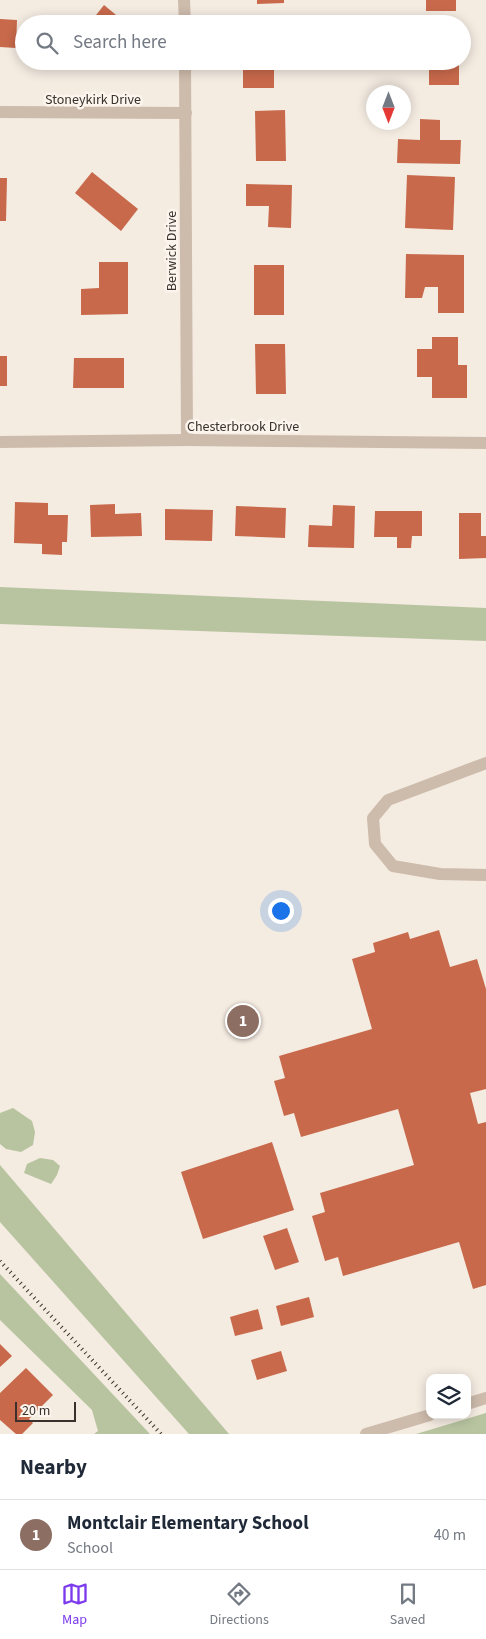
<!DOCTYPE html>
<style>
body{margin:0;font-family:"Source Sans 3",sans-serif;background:#f6f6f7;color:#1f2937}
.controls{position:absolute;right:15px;bottom:15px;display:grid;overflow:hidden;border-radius:10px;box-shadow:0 2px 12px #0003}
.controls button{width:45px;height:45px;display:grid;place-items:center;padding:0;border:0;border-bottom:1px solid #e0e1e3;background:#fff;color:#1f2937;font:25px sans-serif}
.compass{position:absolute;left:366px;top:85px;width:45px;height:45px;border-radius:50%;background:#fff;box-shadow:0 2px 12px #0003;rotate:180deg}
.scale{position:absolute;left:15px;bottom:12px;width:61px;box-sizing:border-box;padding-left:5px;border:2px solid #3b302b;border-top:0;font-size:14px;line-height:18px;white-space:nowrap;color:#3b302b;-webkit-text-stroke:4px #fbf5ee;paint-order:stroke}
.you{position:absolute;left:280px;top:910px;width:18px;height:18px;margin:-12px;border:4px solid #fff;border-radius:50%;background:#1a73e8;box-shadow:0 0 0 8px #1a73e833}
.badge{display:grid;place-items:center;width:32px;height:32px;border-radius:50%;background:#7c3aed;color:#fff;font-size:16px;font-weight:700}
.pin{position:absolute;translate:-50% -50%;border:2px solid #fff;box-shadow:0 1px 5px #0006}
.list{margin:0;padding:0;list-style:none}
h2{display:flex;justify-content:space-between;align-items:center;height:65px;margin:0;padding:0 20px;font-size:21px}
h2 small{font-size:16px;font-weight:400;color:#747a83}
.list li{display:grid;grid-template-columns:32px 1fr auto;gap:15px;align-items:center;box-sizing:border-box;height:70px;padding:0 20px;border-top:1px solid #e0e1e3}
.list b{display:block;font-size:19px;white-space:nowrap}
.list p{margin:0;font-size:16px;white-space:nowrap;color:#747a83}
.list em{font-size:16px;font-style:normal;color:#747a83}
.icon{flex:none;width:28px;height:28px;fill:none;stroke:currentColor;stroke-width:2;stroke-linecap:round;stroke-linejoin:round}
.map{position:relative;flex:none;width:486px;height:1434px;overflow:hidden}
.search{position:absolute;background:#fff;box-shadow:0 2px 12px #0003;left:15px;right:15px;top:15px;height:55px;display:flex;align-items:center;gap:12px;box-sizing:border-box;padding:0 18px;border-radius:28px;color:#747a83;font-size:19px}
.sheet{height:135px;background:#fff}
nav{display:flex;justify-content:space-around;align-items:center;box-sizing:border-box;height:70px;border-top:1px solid #e0e1e3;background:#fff;font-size:14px;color:#747a83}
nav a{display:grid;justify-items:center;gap:2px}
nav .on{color:#7c3aed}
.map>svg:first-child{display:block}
</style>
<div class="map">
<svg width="486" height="1434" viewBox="0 0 486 1434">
<rect width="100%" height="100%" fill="#f4ebe1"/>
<!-- green -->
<g fill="#b8c4a0">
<polygon points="0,587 486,608 486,641 0,624"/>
<polygon points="13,1108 32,1121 35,1132 33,1145 21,1152 6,1149 0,1144 0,1113"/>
<polygon points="40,1158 53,1160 60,1166 57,1175 51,1184 24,1173 27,1164"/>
<polygon points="0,1165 229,1434 189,1434 0,1222"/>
<polygon points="0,1274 150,1434 94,1434 98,1431 92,1410 0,1320"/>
<polygon points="486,1413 486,1434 416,1434"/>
</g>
<!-- building -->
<g fill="#c8694b">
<polygon points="257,0 284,0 284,3 257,4"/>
<rect x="426" y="0" width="30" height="11"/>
<polygon points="104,5 127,24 89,24"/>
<polygon points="0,19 17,20 16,48 0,47"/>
<rect x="243" y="61" width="31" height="27"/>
<rect x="429" y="61" width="30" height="24"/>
<polygon points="285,110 286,161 256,161 255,111"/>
<polygon points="420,119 440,120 440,140 461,140 460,164 397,163 398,139 420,140"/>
<polygon points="92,172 138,209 121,231 75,193"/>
<polygon points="407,175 455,177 453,230 405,228"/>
<polygon points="0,178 7,178 6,221 0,221"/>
<polygon points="246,184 292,185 291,228 268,227 269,206 246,206"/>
<polygon points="406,254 464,255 464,313 438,313 438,287 425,287 422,298 405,298"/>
<polygon points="99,262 128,262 128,314 81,315 81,289 99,288"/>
<rect x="254" y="265" width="30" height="50"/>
<polygon points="432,337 458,337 458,365 467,365 467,398 432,398 432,377 417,377 417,349 432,349"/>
<polygon points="255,344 285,344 286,394 256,394"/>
<rect x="0" y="356" width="7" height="30"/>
<polygon points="74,358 124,358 124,388 73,388"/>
<polygon points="15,502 48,503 48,515 68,515 67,542 62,542 62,555 42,554 42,544 14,543"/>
<polygon points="115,504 115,514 141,513 142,536 91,537 90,505"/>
<polygon points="333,505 355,506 354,548 308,547 309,525 332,526"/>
<polygon points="236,506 286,508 285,538 235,536"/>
<polygon points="165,509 213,510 212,541 165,540"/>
<polygon points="375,511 422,511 422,536 412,536 411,548 397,548 397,537 374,537"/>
<polygon points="459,513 481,513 481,536 486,536 486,558 459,559"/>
<polygon points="439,930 450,967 477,959 486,989 486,1089 470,1093 478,1124 486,1122 486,1285 473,1289 459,1242 343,1276 338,1257 325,1261 312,1216 325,1212 320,1193 414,1165 398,1109 301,1137 294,1113 284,1116 274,1081 285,1078 279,1056 372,1029 352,959 375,952 373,943 408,932 410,939"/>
<polygon points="272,1142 294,1210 203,1239 181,1172"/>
<polygon points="287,1228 299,1262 275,1270 263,1236"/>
<polygon points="309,1297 314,1317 281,1326 276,1306"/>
<polygon points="258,1309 263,1329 235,1336 230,1317"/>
<polygon points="0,1344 12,1356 0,1367"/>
<polygon points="281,1351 287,1371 257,1380 251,1360"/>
<polygon points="26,1368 53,1395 29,1419 33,1423 22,1434 16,1434 0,1420 0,1393"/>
</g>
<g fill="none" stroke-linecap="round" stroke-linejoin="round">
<!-- minor -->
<g stroke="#cdbbac" stroke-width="12">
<polyline points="184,0 185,24"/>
<polyline points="185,61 187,440"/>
<polyline points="0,112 186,113"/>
<polyline points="0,442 187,440 486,443"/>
<polyline points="486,763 388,800 373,818 375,844 393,866 440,874 486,875"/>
<polyline points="467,1404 486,1398"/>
<polyline points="366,1434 430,1415"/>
</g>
<!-- rail -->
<polyline stroke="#3b302b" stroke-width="4" stroke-dasharray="1 4" stroke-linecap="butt" points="0,1261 161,1434"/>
</g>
<g text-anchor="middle" stroke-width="5" stroke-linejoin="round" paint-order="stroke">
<!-- street labels -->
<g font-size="14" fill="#3b302b" stroke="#fbf5ee">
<text x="93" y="104">Stoneykirk Drive</text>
<text transform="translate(171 251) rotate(-90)" y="5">Berwick Drive</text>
<text x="243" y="431">Chesterbrook Drive</text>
</g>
</g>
</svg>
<div class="controls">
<button><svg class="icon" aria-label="layers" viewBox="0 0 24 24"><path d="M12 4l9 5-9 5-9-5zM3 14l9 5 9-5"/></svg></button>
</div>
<svg class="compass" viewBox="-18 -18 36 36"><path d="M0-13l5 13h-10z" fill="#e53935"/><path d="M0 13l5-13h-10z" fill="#747a83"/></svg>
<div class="scale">20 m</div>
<div class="you"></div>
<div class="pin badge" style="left:243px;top:1021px;background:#8d6e63">1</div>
<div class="search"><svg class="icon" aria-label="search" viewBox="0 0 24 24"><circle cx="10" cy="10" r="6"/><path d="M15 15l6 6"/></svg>Search here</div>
</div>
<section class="sheet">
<h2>Nearby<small></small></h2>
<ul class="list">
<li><span class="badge" style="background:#8d6e63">1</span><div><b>Montclair Elementary School</b><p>School</p></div><em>40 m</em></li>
</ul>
</section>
<nav>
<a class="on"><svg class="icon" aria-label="map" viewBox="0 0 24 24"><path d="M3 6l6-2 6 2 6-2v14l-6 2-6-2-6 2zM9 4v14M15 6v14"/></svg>Map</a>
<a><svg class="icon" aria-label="directions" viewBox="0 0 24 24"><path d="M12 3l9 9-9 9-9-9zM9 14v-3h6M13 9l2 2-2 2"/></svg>Directions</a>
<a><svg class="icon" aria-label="saved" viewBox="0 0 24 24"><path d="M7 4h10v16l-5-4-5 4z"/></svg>Saved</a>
</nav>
